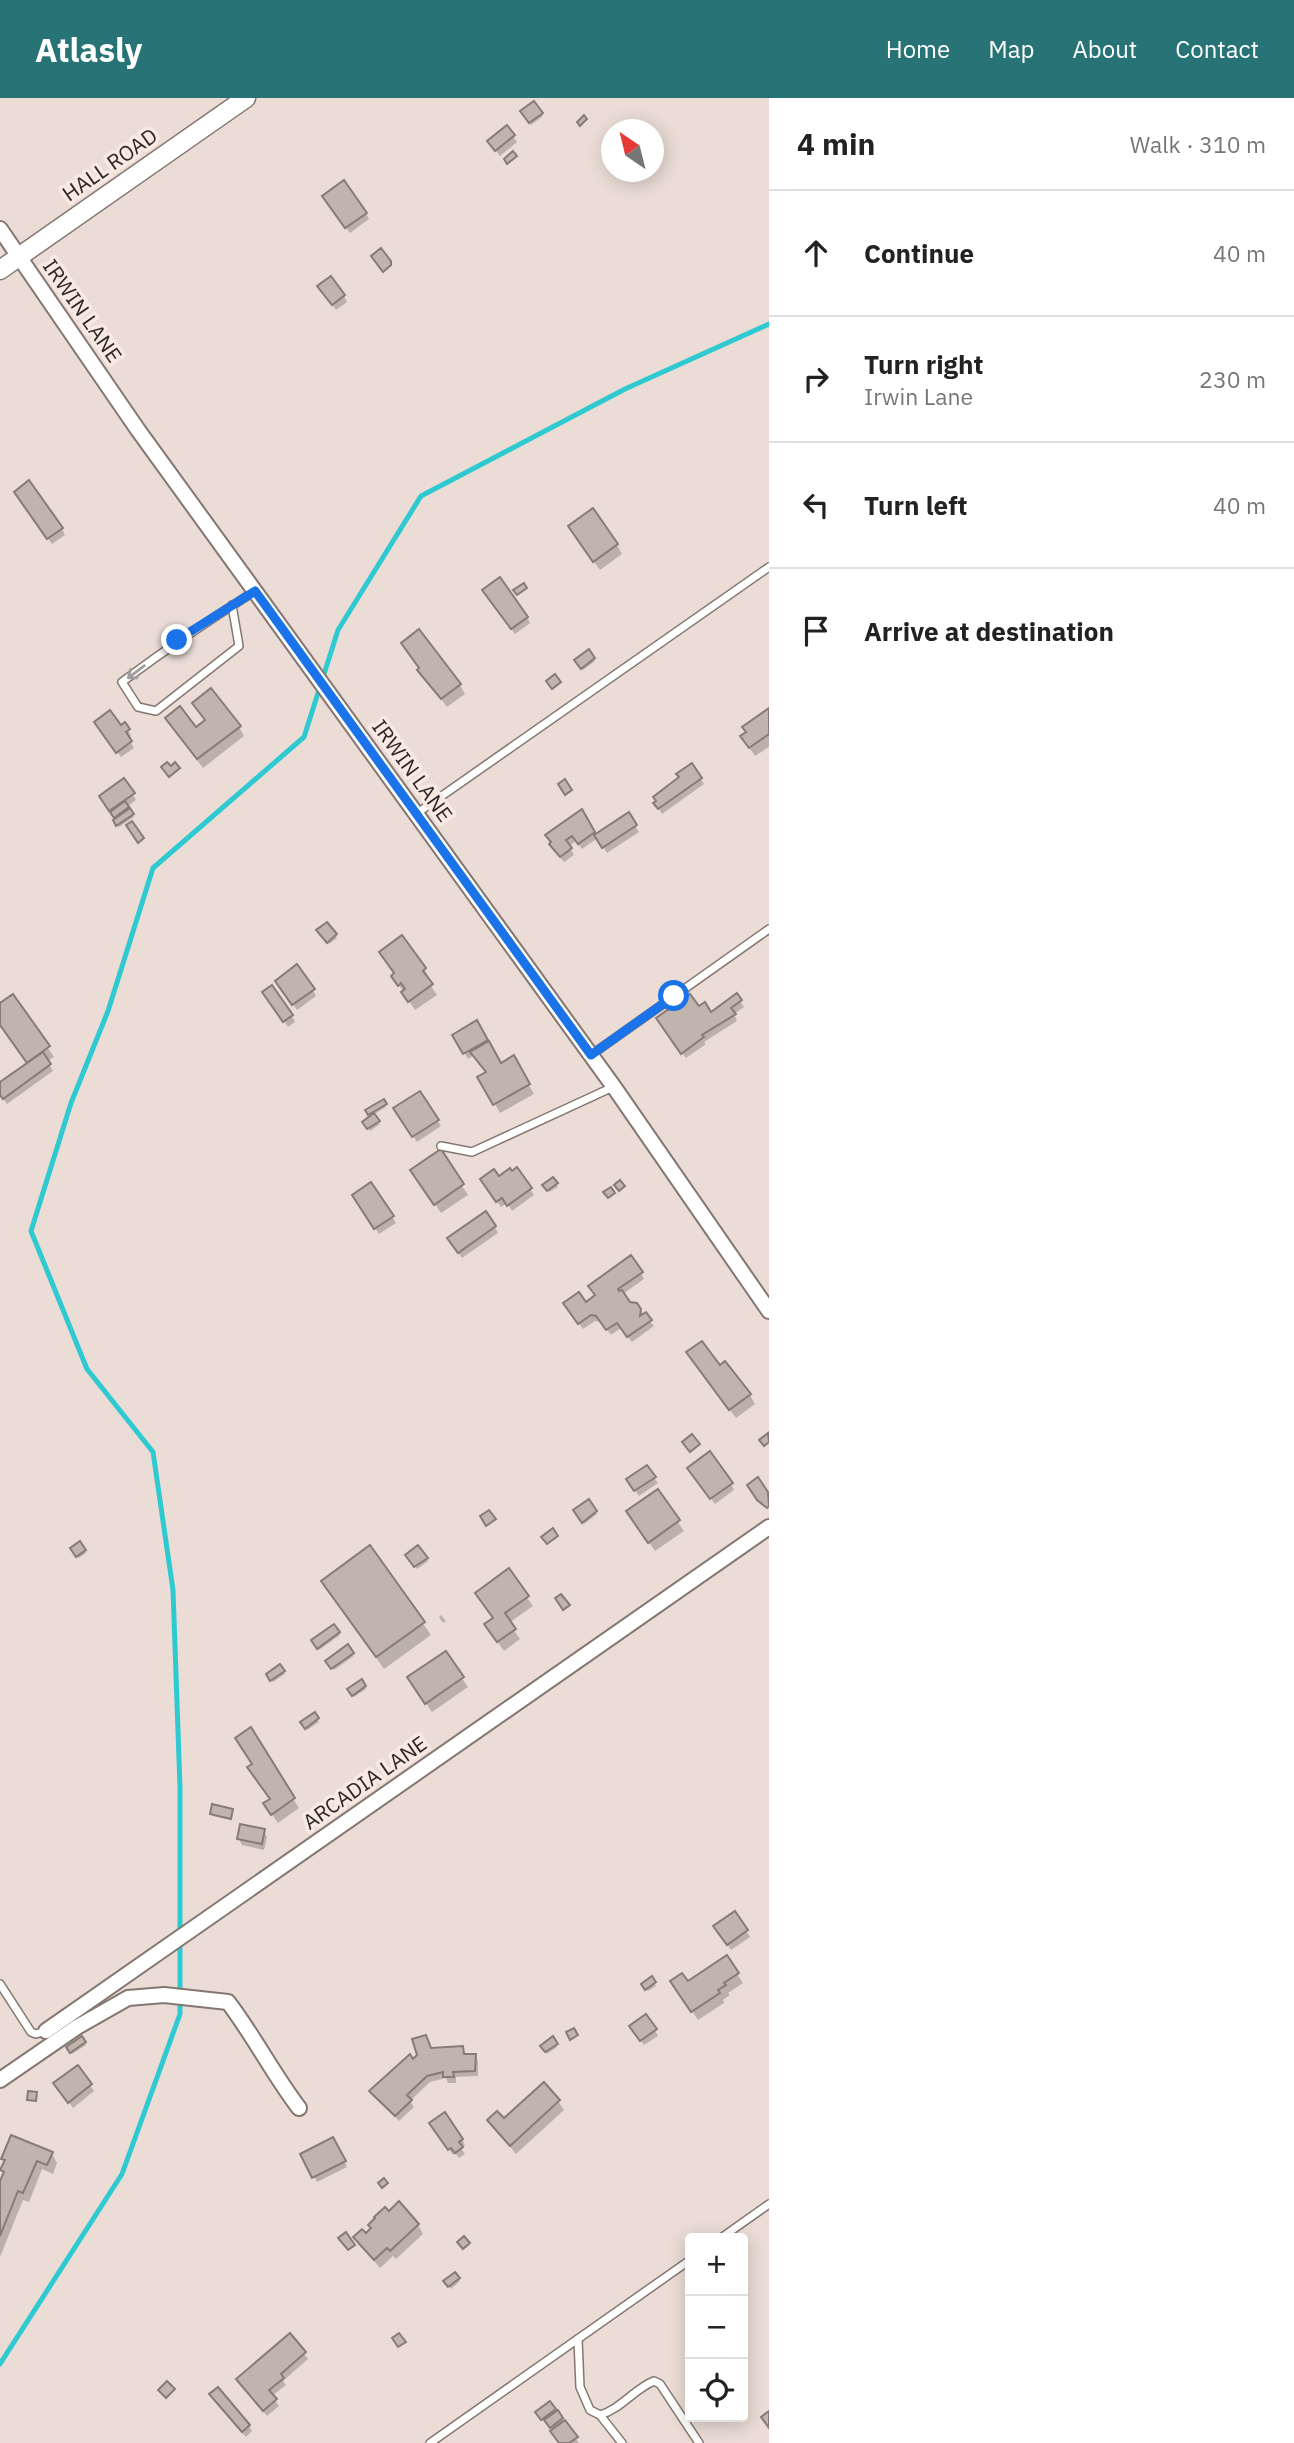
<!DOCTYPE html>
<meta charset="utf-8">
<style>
body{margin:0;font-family:"IBM Plex Sans",sans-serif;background:#f6f6f6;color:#222}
.controls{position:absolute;right:21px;bottom:21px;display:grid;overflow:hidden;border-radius:7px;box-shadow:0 4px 18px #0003}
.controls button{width:63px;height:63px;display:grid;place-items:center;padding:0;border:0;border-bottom:2px solid #e0e0e0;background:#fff;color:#222;font:35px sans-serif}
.compass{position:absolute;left:601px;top:21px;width:63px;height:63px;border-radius:50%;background:#fff;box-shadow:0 4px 18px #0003;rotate:325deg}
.stop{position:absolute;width:21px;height:21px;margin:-16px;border:5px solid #1a73e8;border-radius:50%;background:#fff}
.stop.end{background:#1a73e8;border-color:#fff;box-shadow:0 2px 7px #0008}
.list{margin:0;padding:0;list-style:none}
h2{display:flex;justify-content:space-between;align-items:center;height:91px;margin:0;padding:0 28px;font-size:30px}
h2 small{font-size:23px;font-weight:400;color:#767676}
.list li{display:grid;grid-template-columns:46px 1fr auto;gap:21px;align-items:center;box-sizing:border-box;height:126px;padding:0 28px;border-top:2px solid #e0e0e0}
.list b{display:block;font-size:26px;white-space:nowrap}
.list p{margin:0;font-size:23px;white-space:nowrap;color:#767676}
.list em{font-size:23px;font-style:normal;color:#767676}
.icon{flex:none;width:38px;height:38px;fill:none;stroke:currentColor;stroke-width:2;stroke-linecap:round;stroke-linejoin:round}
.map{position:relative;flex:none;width:769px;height:2345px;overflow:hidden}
header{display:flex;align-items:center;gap:42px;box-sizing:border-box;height:98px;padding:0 35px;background:#287376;color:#fff}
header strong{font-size:33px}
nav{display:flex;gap:38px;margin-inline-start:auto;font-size:24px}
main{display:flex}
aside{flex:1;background:#fff}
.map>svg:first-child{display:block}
</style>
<header>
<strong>Atlasly</strong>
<nav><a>Home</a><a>Map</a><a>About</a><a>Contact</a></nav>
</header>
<main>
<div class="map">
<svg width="769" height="2345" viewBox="0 0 769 2345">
<rect width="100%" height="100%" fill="#ebddd6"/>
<!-- shadow -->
<g fill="#0003">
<polygon points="534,6 543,18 531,27 523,14"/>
<polygon points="507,29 517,44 500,58 493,49"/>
<polygon points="327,104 366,116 369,121 350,135"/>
<polygon points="323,194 344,198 347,204 336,212"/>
<polygon points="19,400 62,431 65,437 52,446"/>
<polygon points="575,438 617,447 622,456 600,472"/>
<polygon points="488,498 527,519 530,525 515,536"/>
<polygon points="589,554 595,563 583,572 577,563"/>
<polygon points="419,572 460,587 465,596 447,609"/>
<polygon points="769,612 769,649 755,658 748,648"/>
<polygon points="120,629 128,632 131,638 128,640 134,650 121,659 99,630"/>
<polygon points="172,629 239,629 244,638 203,670"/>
<polygon points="700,680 704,686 662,716 656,705"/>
<polygon points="133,696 136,702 127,709 134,719 119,729 115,723 117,722 104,704"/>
<polygon points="628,717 639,734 607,755 598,740 582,751 576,743 569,748 574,757 564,764 554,752 588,723 595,738"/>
<polygon points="327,826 337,840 329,846 319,833"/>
<polygon points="424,871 430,881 427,882 437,897 415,912 393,878"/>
<polygon points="281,890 313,892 316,898 297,912"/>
<polygon points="736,897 744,909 734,916 737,923 704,944 706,946 686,960 661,927 698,911 710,917"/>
<polygon points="12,898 54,959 47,963 53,973 7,1006 0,996 0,986 28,966 0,926 0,907"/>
<polygon points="268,900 292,918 295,924 288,929"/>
<polygon points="476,925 501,967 513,960 534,996 500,1015 480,980 487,976 474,957 468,961 454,937"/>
<polygon points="419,995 441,1028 417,1044 396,1011"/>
<polygon points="383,1004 386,1009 373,1017 380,1026 370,1033 364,1024 371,1019 367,1012"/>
<polygon points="440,1054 468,1097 441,1115 418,1081"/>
<polygon points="517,1071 534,1097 512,1113 507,1105 501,1109 485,1087"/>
<polygon points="553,1082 558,1089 549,1094 545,1087"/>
<polygon points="371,1086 396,1125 379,1136 354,1097"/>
<polygon points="495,1129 498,1135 462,1160 453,1146"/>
<polygon points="641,1175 644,1181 623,1196 629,1205 636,1207 654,1228 632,1244 621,1230 611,1237 601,1224 595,1223 583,1231 569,1212 585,1206"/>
<polygon points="694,1264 750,1297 755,1306 736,1320"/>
<polygon points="693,1376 731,1386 734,1392 715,1406"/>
<polygon points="654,1380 658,1385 639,1398 628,1382"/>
<polygon points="657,1393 684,1433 655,1453 634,1423"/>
<polygon points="588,1403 597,1416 584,1426 575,1413"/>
<polygon points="80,1445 86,1455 79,1460 72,1451"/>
<polygon points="418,1449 428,1463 417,1471 407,1457"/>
<polygon points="370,1450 431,1537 384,1571 331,1496"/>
<polygon points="508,1473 533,1508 509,1525 520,1541 504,1553 492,1536"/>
<polygon points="441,1517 446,1523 443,1525 439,1519"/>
<polygon points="333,1528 340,1537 319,1552 313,1543"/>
<polygon points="348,1549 354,1558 334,1572 327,1563"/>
<polygon points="280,1568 285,1576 273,1584 268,1576"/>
<polygon points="462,1580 468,1589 432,1614 415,1589"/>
<polygon points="361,1584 366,1591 354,1599 350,1592"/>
<polygon points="314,1616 319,1624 307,1632 302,1624"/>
<polygon points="282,1684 299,1710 278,1725 271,1715 271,1702"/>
<polygon points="232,1712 231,1722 213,1718 211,1716"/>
<polygon points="263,1733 267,1739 264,1752 242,1747 239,1741"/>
<polygon points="734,1815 750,1839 731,1852 719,1834"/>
<polygon points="727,1860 743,1885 728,1895 730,1897 723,1902 724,1905 698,1922 678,1892"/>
<polygon points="651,1880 656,1888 648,1893 643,1886"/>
<polygon points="655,1932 658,1938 644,1947 635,1934"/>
<polygon points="81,1941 86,1947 72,1956 68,1950"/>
<polygon points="552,1941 557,1949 547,1956 542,1948"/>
<polygon points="462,1950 466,1956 475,1957 478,1963 478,1978 456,1979 456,1985 448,1985 446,1980 430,1984 410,2003 414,2009 399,2023 371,1993 431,1951"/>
<polygon points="77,1969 94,1993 73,2010 59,1991"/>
<polygon points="558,2003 564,2012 516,2056 489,2022 504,2023"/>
<polygon points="435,2031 462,2041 465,2047 461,2050 465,2056 459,2060 455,2055 453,2057"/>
<polygon points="333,2041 347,2069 317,2084 303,2056"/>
<polygon points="52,2055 57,2065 53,2076 42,2071 29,2104 23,2102 0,2159 0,2088 5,2076 2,2072 5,2064 3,2061"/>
<polygon points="418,2127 423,2136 396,2161 393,2158 380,2170 355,2140"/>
<polygon points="454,2176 460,2183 451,2191 445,2183"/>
<polygon points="290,2237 308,2261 283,2283 286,2287 272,2298 279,2308 267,2318 238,2282"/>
<polygon points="215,2303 249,2328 252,2333 246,2339"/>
<polygon points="550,2306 557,2315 579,2345 560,2345 546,2321 543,2323 537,2315"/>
</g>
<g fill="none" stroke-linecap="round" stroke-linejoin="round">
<!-- stream -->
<polyline stroke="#2fcad1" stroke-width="5" points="0,2266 122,2076 180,1916 180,1689 173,1492 153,1354 87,1271 31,1133 71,1005 108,913 153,770 304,639 338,532 421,398 625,291 769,226"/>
</g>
<!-- building -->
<g fill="#c1b4ad" stroke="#887b75" stroke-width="2">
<polygon points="534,3 543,15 529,25 520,13"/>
<polygon points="584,17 587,21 580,28 577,24"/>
<polygon points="507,27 515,37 495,53 487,43"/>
<polygon points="513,53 517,58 507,66 504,61"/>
<polygon points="344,82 367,115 345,130 322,98"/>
<polygon points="381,150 391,163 391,167 383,174 371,158"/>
<polygon points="331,178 345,197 332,207 317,188"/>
<polygon points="29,382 63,430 47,441 14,394"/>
<polygon points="593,410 618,446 593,464 568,428"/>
<polygon points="500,479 528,519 511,531 482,492"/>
<polygon points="524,485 527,490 517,497 513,492"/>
<polygon points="419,531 461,586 441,601 417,572 419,570 401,545"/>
<polygon points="589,551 595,560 581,571 574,562"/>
<polygon points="555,576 561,584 552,591 546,583"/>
<polygon points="211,590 241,628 197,661 165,620 180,608 196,629 205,622 192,605"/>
<polygon points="769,610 769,636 749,650 740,638 746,634 742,629"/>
<polygon points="110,612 121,627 125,624 130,631 126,634 132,643 116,655 94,624"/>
<polygon points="167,664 171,668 175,664 180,670 169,679 161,669"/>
<polygon points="692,665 702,680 658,711 653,705 656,703 653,699 679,679 676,676"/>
<polygon points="124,680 135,695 109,713 99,698"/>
<polygon points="565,681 572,692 565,697 558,686"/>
<polygon points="125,703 129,709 114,720 110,714"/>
<polygon points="130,710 134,716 116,728 113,722"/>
<polygon points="582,711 595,734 578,746 572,738 566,742 572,750 560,759 549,746 551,744 545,737"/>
<polygon points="629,714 637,727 602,750 594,737"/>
<polygon points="132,723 144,740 138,745 126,727"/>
<polygon points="327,824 337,836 327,845 316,832"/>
<polygon points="402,837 426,870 423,873 433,886 408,904 401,894 405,891 401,885 398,888 391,878 394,875 379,854"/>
<polygon points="297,866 315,891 292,907 275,883"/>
<polygon points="272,887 293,917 283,924 262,894"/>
<polygon points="737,895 742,902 731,910 736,916 702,937 704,939 681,956 656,920 690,896 699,908 705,904 711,914"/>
<polygon points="13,896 50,948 27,965 0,927 0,905"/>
<polygon points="477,922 488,942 463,956 452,937"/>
<polygon points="489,943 501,965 514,957 530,986 493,1007 477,979 486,974 470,954"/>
<polygon points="43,954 51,966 3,1001 0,997 0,984"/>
<polygon points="420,993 439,1022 412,1039 393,1010"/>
<polygon points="384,1001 387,1006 368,1017 365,1012"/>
<polygon points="374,1015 380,1023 367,1031 362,1024"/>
<polygon points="441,1051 464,1086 434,1107 410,1072"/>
<polygon points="517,1069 532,1090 507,1108 502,1100 496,1104 480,1081 494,1071 499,1078 510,1070 512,1073"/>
<polygon points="553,1079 558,1085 547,1093 542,1087"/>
<polygon points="620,1082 625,1088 619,1093 614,1087"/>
<polygon points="371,1084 394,1118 374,1131 352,1097"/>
<polygon points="611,1089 615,1095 608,1100 603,1094"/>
<polygon points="486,1113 496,1128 458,1155 447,1140"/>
<polygon points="631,1157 643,1174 618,1191 619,1193 622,1192 630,1204 637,1205 641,1211 640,1218 646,1214 652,1222 627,1239 617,1225 606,1232 596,1218 591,1217 578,1226 563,1205 579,1194 586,1204 595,1197 588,1188"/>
<polygon points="702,1243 720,1267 725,1263 751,1296 729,1312 686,1254"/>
<polygon points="768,1335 769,1344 764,1348 759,1342"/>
<polygon points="692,1336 700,1346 690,1354 682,1344"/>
<polygon points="710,1353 733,1385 710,1401 687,1370"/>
<polygon points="647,1367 656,1379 634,1393 626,1381"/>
<polygon points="758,1379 768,1394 769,1408 767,1410 757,1402 747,1387"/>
<polygon points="658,1391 680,1422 648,1445 626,1413"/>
<polygon points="589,1401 597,1413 582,1425 573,1412"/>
<polygon points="489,1412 496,1421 486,1428 480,1418"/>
<polygon points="553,1430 558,1438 547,1446 541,1439"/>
<polygon points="80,1443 86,1452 76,1459 70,1450"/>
<polygon points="370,1447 425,1524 376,1559 321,1483"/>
<polygon points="418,1447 428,1460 414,1469 405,1457"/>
<polygon points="509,1470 529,1498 505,1515 516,1531 497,1544 484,1526 493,1520 475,1495"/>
<polygon points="561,1496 570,1507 563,1512 555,1500"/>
<polygon points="334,1526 340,1534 317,1551 311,1542"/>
<polygon points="348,1546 354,1555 331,1571 325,1563"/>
<polygon points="446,1553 464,1579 425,1606 407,1579"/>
<polygon points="280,1566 285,1573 270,1583 266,1576"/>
<polygon points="362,1581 366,1588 352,1598 347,1591"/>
<polygon points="315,1614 319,1620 305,1631 300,1624"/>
<polygon points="251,1629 295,1700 271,1717 263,1705 270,1701 247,1669 252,1666 235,1640"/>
<polygon points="418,1643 423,1651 413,1658 407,1650"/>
<polygon points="212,1706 233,1711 231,1721 210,1716"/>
<polygon points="240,1726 265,1731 262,1746 237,1741"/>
<polygon points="735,1813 748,1832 727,1847 713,1828"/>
<polygon points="727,1857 739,1875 724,1885 726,1887 718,1892 720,1895 691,1914 670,1883 682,1875 688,1883"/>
<polygon points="652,1878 656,1884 645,1892 641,1886"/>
<polygon points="646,1916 657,1931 640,1943 629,1928"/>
<polygon points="574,1930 578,1937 570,1942 566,1934"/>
<polygon points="426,1937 431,1950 463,1948 464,1956 476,1956 475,1973 453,1974 454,1979 443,1979 443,1974 427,1978 407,1997 412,2002 395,2018 369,1993 410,1956 413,1961 417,1957 412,1941"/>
<polygon points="82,1938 86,1944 70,1955 66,1949"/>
<polygon points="553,1938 558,1946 545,1954 540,1948"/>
<polygon points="78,1967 92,1986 68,2005 53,1985"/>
<polygon points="544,1984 560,2002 510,2048 487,2022 497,2013 504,2020"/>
<polygon points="28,1993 37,1994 36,2003 27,2002"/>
<polygon points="445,2014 463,2041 459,2044 463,2049 455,2055 451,2050 448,2052 429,2025"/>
<polygon points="11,2037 53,2054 47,2067 37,2063 23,2095 18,2093 0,2138 0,2083 4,2074 0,2072 5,2062 1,2061"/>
<polygon points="333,2039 346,2063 312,2080 300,2056"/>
<polygon points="384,2080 388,2085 382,2090 378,2085"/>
<polygon points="399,2103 419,2126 390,2153 387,2150 374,2162 353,2139 362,2131 366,2135 371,2130 368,2127 375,2120 374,2119 385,2109 389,2113"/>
<polygon points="346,2134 355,2147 348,2152 338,2140"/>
<polygon points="464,2138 470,2145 463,2151 457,2144"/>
<polygon points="455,2174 460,2180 448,2189 443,2183"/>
<polygon points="290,2235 306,2254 281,2276 284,2280 269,2292 277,2301 263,2313 236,2281"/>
<polygon points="399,2235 406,2244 398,2249 392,2240"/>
<polygon points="167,2283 175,2291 166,2300 158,2292"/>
<polygon points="218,2289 250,2327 242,2334 209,2296"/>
<polygon points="550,2303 556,2311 541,2322 535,2314"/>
<polygon points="558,2312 563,2320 550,2330 544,2322"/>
<polygon points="769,2313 769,2330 761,2319"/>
<polygon points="565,2322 578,2339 569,2345 559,2345 550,2333"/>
</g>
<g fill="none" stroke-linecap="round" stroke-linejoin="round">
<defs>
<g id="service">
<path d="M232,507L239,548L156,613L138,609L122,584C165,552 209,522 255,493"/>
<polyline points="416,716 769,469"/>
<polyline points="591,957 769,831"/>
<polyline points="441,1048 472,1054 613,989"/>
<polyline points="0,1886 31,1934 36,1936 46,1933"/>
<polyline points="721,2140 769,2106"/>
<path d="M578,2241L580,2289L590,2312L600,2317C621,2311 634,2291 654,2283L660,2286L699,2345"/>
<polyline points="600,2317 622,2345"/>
<polyline points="430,2345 690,2162"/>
</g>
<g id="minor">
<polyline points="0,131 138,332 614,989 769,1213"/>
<polyline points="46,1933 769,1429"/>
<path d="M0,1982L77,1929L128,1900L164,1897L228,1904C254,1938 273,1976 299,2010"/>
</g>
<polyline id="tertiary" points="0,172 246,0"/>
</defs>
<!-- service casing -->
<use href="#service" stroke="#847771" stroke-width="10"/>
<!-- minor casing -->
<use href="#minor" stroke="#847771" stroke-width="18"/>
<!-- tertiary casing -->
<use href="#tertiary" stroke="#847771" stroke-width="21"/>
<!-- service -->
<use href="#service" stroke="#fff" stroke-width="7"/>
<!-- minor -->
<use href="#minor" stroke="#fff" stroke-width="14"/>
<!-- tertiary -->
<use href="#tertiary" stroke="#fff" stroke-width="18"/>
</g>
<!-- one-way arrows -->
<defs><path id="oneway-shaft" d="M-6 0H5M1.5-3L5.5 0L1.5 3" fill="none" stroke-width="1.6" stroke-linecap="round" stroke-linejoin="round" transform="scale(1.75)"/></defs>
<use stroke="#a09e9d" href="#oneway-shaft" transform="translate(136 574) rotate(143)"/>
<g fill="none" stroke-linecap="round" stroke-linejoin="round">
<!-- route -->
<polyline stroke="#1a73e8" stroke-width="9" points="177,542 255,493 591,957 674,898"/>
</g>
<g text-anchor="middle" stroke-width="7" stroke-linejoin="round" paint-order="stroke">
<!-- street labels -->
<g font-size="21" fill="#2c2725" stroke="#f8eae3">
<text transform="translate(110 67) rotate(-35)" y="7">HALL ROAD</text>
<text transform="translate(82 213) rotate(55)" y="7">IRWIN LANE</text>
<text transform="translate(412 673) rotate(54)" y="7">IRWIN LANE</text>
<text transform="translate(365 1685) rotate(-35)" y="7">ARCADIA LANE</text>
</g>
</g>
</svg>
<div class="controls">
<button>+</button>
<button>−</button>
<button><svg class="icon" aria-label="locate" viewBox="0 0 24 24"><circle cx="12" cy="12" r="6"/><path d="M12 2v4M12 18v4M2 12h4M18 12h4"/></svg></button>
</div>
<svg class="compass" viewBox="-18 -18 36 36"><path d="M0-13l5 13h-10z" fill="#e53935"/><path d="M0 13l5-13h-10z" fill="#767676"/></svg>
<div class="stop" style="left:674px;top:898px"></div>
<div class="stop end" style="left:177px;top:542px"></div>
</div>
<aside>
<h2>4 min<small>Walk · 310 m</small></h2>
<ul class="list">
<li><svg class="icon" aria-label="ahead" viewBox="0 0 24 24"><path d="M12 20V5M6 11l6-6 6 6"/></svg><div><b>Continue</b></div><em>40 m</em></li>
<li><svg class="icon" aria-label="right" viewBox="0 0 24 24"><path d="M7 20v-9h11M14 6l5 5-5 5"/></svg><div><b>Turn right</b><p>Irwin Lane</p></div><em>230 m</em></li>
<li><svg class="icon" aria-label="left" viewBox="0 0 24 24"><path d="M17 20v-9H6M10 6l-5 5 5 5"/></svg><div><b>Turn left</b></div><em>40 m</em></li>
<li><svg class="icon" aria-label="arrive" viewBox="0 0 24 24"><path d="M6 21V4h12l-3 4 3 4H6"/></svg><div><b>Arrive at destination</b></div></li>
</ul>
</aside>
</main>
